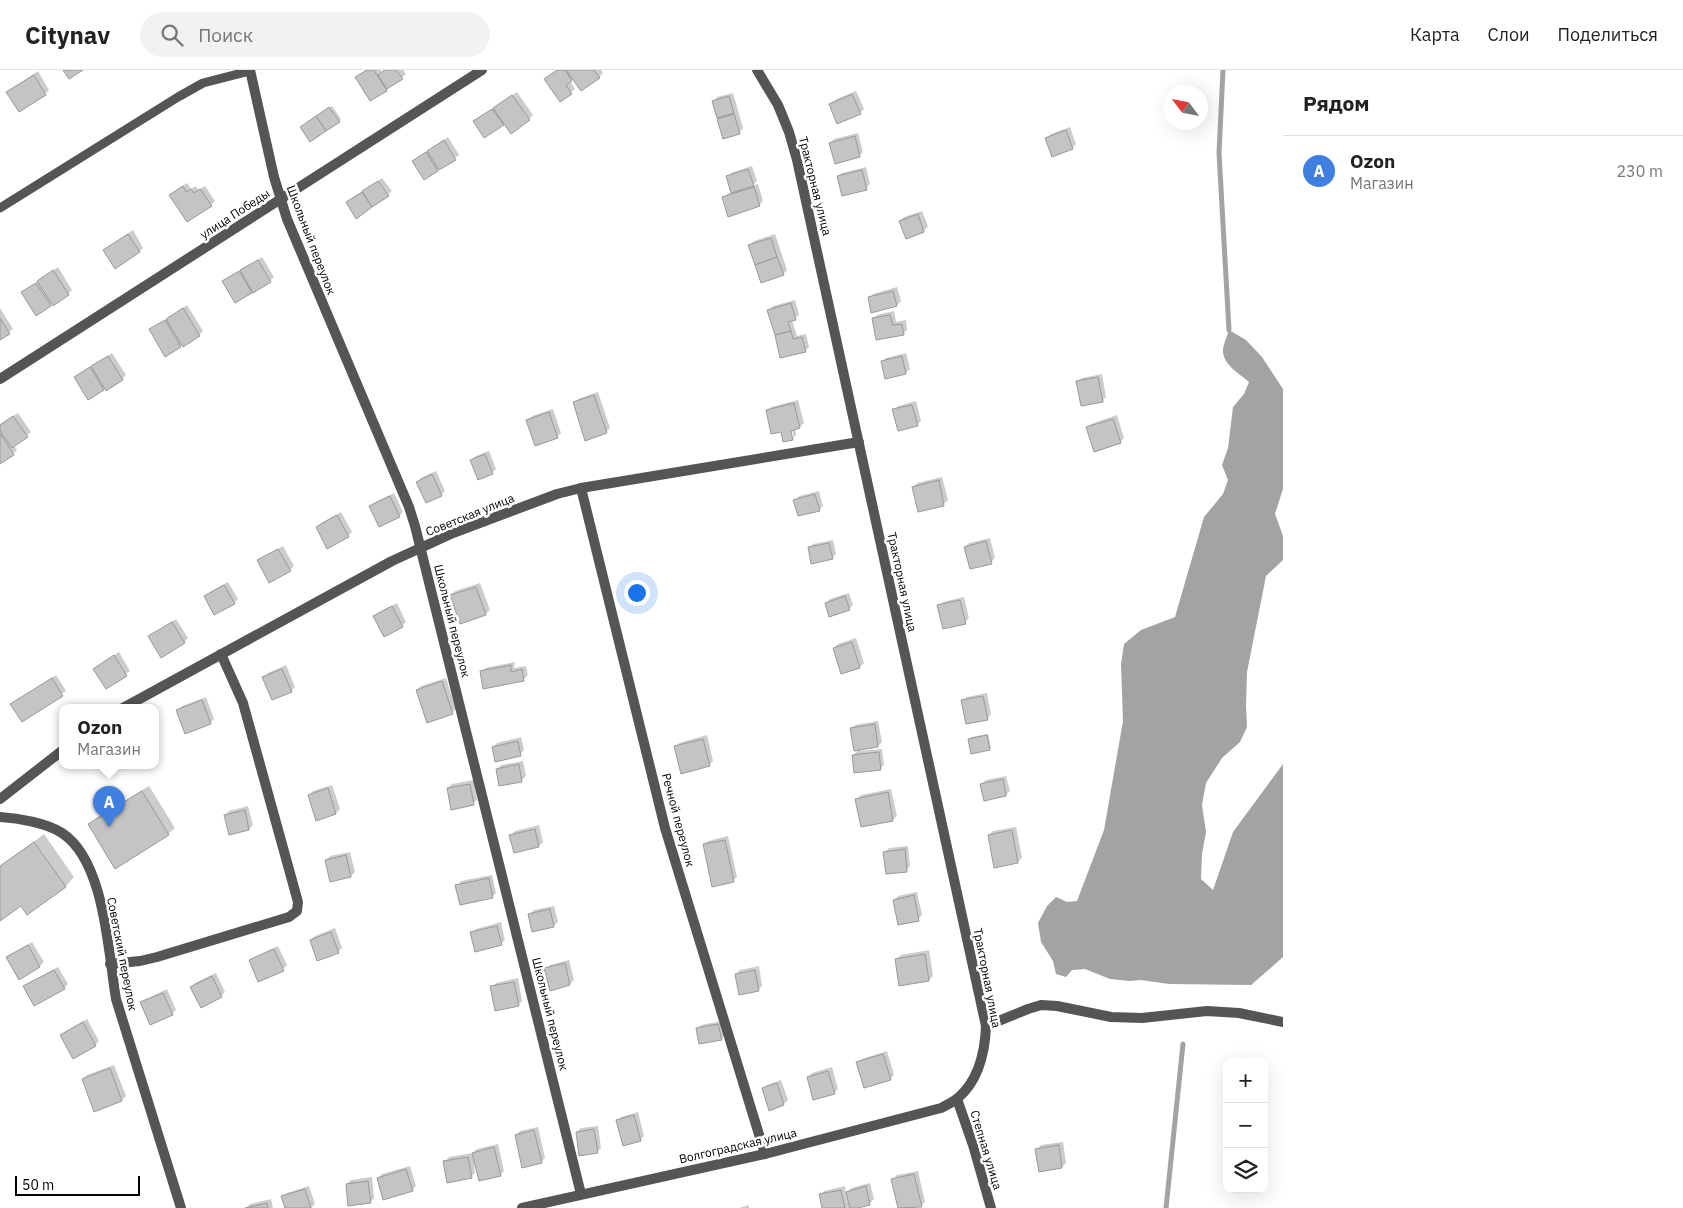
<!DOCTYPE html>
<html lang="ru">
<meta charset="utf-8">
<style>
body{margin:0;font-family:"IBM Plex Sans",sans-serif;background:#f2f2f2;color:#222}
.controls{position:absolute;right:15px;bottom:15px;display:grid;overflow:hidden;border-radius:10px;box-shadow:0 5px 20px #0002}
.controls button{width:45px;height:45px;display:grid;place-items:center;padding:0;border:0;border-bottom:1px solid #e0e0e0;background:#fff;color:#222;font:25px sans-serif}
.compass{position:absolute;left:1163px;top:15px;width:45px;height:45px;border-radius:50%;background:#fff;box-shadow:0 5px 20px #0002;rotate:302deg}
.scale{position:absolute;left:15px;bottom:12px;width:125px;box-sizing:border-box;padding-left:5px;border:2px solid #000;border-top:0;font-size:14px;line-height:18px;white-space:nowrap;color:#000;-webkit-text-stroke:4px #fff;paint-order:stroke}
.you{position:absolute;left:636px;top:522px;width:18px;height:18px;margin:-12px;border:4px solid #fff;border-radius:50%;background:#1a73e8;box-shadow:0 0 0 8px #1a73e833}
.badge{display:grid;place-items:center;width:32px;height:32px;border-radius:50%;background:#ea580c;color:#fff;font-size:16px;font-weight:700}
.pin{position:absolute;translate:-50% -41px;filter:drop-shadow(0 1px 2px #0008)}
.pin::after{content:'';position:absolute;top:26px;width:18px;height:15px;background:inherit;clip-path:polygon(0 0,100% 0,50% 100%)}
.popup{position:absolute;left:59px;top:634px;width:100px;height:65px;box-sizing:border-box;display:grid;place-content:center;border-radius:10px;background:#fff;filter:drop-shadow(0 1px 4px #0005);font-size:16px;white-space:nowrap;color:#767676}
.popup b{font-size:19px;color:#222}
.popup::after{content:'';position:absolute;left:50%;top:100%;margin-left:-10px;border:10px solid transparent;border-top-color:#fff}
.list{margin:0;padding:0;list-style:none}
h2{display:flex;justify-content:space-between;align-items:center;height:65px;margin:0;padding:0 20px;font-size:21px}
h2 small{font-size:16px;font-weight:400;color:#767676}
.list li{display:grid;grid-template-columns:32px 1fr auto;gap:15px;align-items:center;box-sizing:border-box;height:70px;padding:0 20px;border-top:1px solid #e0e0e0}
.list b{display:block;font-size:19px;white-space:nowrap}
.list p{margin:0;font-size:16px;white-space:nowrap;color:#767676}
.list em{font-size:16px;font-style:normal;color:#767676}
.icon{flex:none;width:28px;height:28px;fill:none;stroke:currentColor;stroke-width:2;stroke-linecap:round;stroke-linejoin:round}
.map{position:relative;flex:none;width:1283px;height:1138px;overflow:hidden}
header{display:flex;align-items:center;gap:30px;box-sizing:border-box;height:70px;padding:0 25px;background:#fff;border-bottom:1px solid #e0e0e0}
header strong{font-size:24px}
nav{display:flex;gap:28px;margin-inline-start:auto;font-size:18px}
.search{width:350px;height:45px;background:#f2f2f2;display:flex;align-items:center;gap:12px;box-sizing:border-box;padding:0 18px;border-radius:28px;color:#767676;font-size:19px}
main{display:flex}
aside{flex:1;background:#fff}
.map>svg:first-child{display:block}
</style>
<header>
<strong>Citynav</strong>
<div class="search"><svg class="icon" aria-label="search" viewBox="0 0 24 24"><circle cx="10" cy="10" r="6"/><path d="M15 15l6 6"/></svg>Поиск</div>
<nav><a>Карта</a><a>Слои</a><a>Поделиться</a></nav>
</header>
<main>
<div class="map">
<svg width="1283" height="1138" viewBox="0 0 1283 1138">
<rect width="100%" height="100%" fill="#fff"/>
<!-- water -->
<path fill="#a3a3a3" d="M1229,260L1246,270L1262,287L1283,319V419L1275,444L1283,466V490L1266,506L1247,602L1246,636L1247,657L1240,672L1222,688L1206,713L1202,735L1206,762L1202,784L1201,809L1213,820L1233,762L1283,694V887L1251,915L1169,914L1141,910L1130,911L1110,909L1085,899L1072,900L1066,907L1056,904L1053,891L1041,872L1038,853L1047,836L1056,827L1067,832L1077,831L1104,760L1123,651L1121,594L1124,574L1141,560L1175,547L1204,447L1223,424L1228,410L1222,395L1228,378L1233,337L1244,324L1249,312C1239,303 1222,295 1223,279C1224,273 1227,266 1229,260Z"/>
<!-- shadow -->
<g fill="#0003">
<polygon points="366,0 381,0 382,2 384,0 403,0 406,4 386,20 357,7"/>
<polygon points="557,0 601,0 603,3 599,7 574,9 570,11 575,19 560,30"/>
<polygon points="38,1 49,20 45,24 7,22"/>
<polygon points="856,21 864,39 860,43 831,34 835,30"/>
<polygon points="517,22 533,45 529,49 504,52 503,54 474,51"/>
<polygon points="733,23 743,58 739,63 724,67 713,31 717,27"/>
<polygon points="332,36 341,49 339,51 301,57"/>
<polygon points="1070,57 1076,74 1072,78 1047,68 1051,64"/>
<polygon points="858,63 863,82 859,86 830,73 834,69"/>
<polygon points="448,67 459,85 424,109 413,91"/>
<polygon points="752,96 757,111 752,116 758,114 763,131 759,135 723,128 728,124 732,122 727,107 731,103"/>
<polygon points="866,97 870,114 866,118 838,107 842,103"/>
<polygon points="382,108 392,121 357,147 347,132"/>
<polygon points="187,113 191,119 196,116 198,120 205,116 215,131 211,135 175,121"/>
<polygon points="922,141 928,156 924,161 906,167 900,151 904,147"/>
<polygon points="133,160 143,178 139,182 104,180"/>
<polygon points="775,164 787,200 783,204 750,175 754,171"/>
<polygon points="262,187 274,207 270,211 251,222 228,208"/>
<polygon points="58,197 72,220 68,224 50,235 23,222"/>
<polygon points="897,217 901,231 897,235 872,241 869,228 873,224"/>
<polygon points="795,230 799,245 792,250 797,266 806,264 809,277 805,281 781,286 769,240 773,236"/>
<polygon points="187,235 203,261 199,265 165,285 151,260"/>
<polygon points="0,238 13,259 0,268"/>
<polygon points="894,241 896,252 906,250 907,260 903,264 873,249 877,245"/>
<polygon points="112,283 126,305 122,309 103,319 80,303"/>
<polygon points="906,283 910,299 905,303 882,292 886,288"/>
<polygon points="1102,304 1106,327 1102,331 1077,312 1082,308"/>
<polygon points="598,322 610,358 606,362 574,333 578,329"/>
<polygon points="798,330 804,353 800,357 795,358 796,365 794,368 791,354 792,369 782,360 767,341 771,337"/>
<polygon points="916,331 921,351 917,355 894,340 898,336"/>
<polygon points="553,339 561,363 557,367 528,350 532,346"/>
<polygon points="18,343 31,362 14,375 17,380 13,384 0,391 0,354"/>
<polygon points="1117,345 1124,368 1120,372 1087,358 1091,354"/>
<polygon points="489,381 496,399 492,403 472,390 476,386"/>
<polygon points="436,401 445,421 441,425 417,412 421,408"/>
<polygon points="942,407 948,430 944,434 919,441 913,417 917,413"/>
<polygon points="819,421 823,436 819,440 795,431 799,426"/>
<polygon points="394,423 403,442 399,446 371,436 375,432"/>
<polygon points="341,442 352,462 348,466 317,457 321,453"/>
<polygon points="990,468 995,488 991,492 965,477 969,473"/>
<polygon points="833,470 836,484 832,488 809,478 813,474"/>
<polygon points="283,476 294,496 290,500 259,491 263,487"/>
<polygon points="228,512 238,529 234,533 206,526 210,522"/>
<polygon points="480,513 490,540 486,544 461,553 451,525 455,521"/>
<polygon points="849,523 853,535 849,539 826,533 830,529"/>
<polygon points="964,527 969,548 965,552 939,536 943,532"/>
<polygon points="397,533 406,552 402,556 375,546 379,542"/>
<polygon points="176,549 188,568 184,572 150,566"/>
<polygon points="856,568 864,593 860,597 842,603 834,578 838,574"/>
<polygon points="119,582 130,601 106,617 94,599"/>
<polygon points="515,592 514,598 526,596 528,605 524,609 484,617 481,602 485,598"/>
<polygon points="286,595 295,617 291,621 264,607 268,603"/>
<polygon points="56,605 66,621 22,650 12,634"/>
<polygon points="446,608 456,639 452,643 417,620 421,616"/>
<polygon points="987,623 991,644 987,649 962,631 967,627"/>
<polygon points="206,627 214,649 210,653 178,640 182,636"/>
<polygon points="878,651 882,672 878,676 860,679 860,681 882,679 884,695 880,699 853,686 859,679 851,659 855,655"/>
<polygon points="988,664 991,678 989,679 970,669 971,667"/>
<polygon points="707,665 713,691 709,695 675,677 679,673"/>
<polygon points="521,667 524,680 520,684 493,677 497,673"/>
<polygon points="523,691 526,706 522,710 500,714 497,699 501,695"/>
<polygon points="1006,706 1010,721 1006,725 981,714 986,710"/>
<polygon points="474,710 477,730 473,734 448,718 452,714"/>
<polygon points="332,715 340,739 336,743 317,749 309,725 313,721"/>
<polygon points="149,716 175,758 168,764 90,754 96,748"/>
<polygon points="891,719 897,746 893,750 862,756 857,729 861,725"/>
<polygon points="248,736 253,755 249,759 225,745 229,741"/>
<polygon points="539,755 543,772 539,776 511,765 515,761"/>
<polygon points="1016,757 1022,788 1018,792 989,765 993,761"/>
<polygon points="44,764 74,807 66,816 27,843 21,834 0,850 0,797"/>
<polygon points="728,766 737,807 733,811 704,775 708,771"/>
<polygon points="908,776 910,796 906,801 885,782 889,778"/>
<polygon points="350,782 355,802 351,806 331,811 326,790 330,786"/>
<polygon points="492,805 496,823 492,827 457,816 461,811"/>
<polygon points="917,822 922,845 918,849 894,830 898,826"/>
<polygon points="554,836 558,852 554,856 530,844 534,840"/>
<polygon points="501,852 505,870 501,874 472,863 476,859"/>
<polygon points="335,858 342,878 338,882 311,870 315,866"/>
<polygon points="32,872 44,892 40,896 20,908 8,888 12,884"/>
<polygon points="278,876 287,895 283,899 259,911 250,891 254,887"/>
<polygon points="929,880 933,906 929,910 896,889 901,885"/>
<polygon points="569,890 574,910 570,914 551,919 546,899 550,895"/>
<polygon points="759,896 762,916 758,920 736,904 740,900"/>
<polygon points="58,897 68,914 64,918 25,917 29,913"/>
<polygon points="216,903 225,922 221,926 191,917 195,913"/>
<polygon points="518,908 522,931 518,935 492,917 496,913"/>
<polygon points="167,919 176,940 172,944 142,933 146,929"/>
<polygon points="87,949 99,971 95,975 62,965 66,961"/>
<polygon points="722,951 725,965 721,969 697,959 701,955"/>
<polygon points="887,981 894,1005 890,1009 858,993 862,989"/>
<polygon points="114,995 126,1026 122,1030 95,1040 83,1009 87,1005"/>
<polygon points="832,997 838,1019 834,1023 808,1007 812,1003"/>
<polygon points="781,1010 788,1030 784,1034 763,1019 767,1015"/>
<polygon points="638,1042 644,1066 640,1070 617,1051 621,1047"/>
<polygon points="598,1056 601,1078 597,1082 577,1062 581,1058"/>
<polygon points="538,1057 545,1088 541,1092 516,1065 520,1061"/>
<polygon points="1063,1072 1066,1093 1062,1097 1037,1079 1041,1075"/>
<polygon points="498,1074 504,1101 500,1105 476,1093 474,1094 475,1103 471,1107 445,1092 449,1087 473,1083 477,1079"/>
<polygon points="410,1096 416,1116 412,1120 378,1108 382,1104"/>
<polygon points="918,1101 925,1132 921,1136 913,1138 899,1138 893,1110 897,1105"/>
<polygon points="372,1107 374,1128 370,1132 347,1114 351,1110"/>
<polygon points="870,1113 874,1129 870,1133 853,1138 823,1138 820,1125 824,1121 845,1116 846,1123 851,1118"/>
<polygon points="309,1116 315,1134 311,1138 286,1138 283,1127 287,1123"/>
<polygon points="271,1129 273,1138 247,1138 250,1134"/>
<polygon points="749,1135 749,1138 739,1138"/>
</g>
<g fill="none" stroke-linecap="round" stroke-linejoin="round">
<!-- stream -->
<g stroke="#a3a3a3" stroke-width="5">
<polyline points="1223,0 1219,83 1229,260"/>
<polyline points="1166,1138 1183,974"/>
</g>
</g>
<!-- building -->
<g fill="#c4c4c4" stroke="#999">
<polygon points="63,0 83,0 69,9"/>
<polygon points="367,0 374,0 387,21 370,31 355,7"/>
<polygon points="385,0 396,0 403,9 387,19 378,5"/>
<polygon points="557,0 565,0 572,11 566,15 572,24 560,32 544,9"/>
<polygon points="566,0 594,0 600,8 581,21"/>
<polygon points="34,5 46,25 19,42 6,22"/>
<polygon points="852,24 861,44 837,54 829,34"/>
<polygon points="512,25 530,50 511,64 493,38"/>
<polygon points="729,26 734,43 717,48 712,31"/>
<polygon points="329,37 340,52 326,61 316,46"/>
<polygon points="492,39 504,55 484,68 473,51"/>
<polygon points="734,44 740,64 723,69 717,49"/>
<polygon points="316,46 326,61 310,72 300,57"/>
<polygon points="1066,60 1073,79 1052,87 1045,68"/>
<polygon points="855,66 860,87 835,94 829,73"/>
<polygon points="444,70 456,90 439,100 427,81"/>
<polygon points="426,82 438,101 424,110 412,91"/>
<polygon points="748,99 754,116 731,123 726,106"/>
<polygon points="862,100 867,120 842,126 837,106"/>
<polygon points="378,111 389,126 372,137 362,121"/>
<polygon points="183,116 186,122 191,119 194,123 200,119 212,136 187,152 169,125"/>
<polygon points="754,117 760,136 728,147 722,127"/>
<polygon points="362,122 372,137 356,149 346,132"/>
<polygon points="918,144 924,162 906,169 899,151"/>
<polygon points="128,164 140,182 115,199 103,180"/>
<polygon points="771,168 777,187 755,195 748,175"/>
<polygon points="777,187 784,205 761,213 755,195"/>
<polygon points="258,190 271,212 253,223 240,200"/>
<polygon points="53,200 69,225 53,236 37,211"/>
<polygon points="239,201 252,223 235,233 222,211"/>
<polygon points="36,213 51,236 36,246 21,222"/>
<polygon points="893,221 897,236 871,243 868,227"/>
<polygon points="791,233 796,250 788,252 791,261 775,265 767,240"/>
<polygon points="183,238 200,266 183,277 166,249"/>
<polygon points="890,245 893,255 902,254 904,265 876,270 872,248"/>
<polygon points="0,248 10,264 0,270"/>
<polygon points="165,250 181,277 165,287 149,259"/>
<polygon points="791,261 793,269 802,267 806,282 780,288 775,265"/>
<polygon points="108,286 123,310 106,321 91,296"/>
<polygon points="902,286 906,304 885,309 881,291"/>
<polygon points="90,297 104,320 88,330 74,307"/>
<polygon points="1098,307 1103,332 1081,336 1076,311"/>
<polygon points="594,325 607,363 585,371 573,332"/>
<polygon points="794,333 800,358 791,361 793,370 783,372 781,362 771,364 766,340"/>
<polygon points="912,335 918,356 898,361 892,339"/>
<polygon points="549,342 558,368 535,376 526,350"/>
<polygon points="13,346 28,367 12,378 0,361 0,355"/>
<polygon points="1113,349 1121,373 1094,382 1086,357"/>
<polygon points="0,363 14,385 0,394"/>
<polygon points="485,384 493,404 478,410 470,390"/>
<polygon points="432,404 442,426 426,433 416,412"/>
<polygon points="939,410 944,436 918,442 912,417"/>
<polygon points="815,424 820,441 798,446 793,430"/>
<polygon points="390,426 400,447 379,457 369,436"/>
<polygon points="337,445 349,467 327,479 316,457"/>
<polygon points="986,471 992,494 970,499 964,477"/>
<polygon points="829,473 833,489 811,494 808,477"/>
<polygon points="278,479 291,501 269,513 257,490"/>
<polygon points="224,515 235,534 214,545 204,526"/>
<polygon points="476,517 486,545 460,554 450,525"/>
<polygon points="845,526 850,540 829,547 825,533"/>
<polygon points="960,530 966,554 943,559 937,535"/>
<polygon points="392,536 403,557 384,567 373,546"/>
<polygon points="172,552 185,573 161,588 148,566"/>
<polygon points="852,572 860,598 841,604 833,578"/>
<polygon points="114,585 127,606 106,619 93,599"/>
<polygon points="511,595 511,602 522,599 524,611 483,619 480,601"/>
<polygon points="282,599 292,622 272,630 262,607"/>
<polygon points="52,608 63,626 22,652 10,634"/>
<polygon points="442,611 453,644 427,653 416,620"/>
<polygon points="983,626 988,650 966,654 961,630"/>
<polygon points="202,630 211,654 185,664 176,640"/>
<polygon points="875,654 878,677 854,681 850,658"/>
<polygon points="987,665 990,680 971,684 968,669"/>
<polygon points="703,669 710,696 681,704 674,676"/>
<polygon points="518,671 521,686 495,692 492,677"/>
<polygon points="879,682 881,700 854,703 852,685"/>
<polygon points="519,694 522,712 499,716 496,699"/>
<polygon points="1003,709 1006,726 984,731 980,714"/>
<polygon points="470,714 474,735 451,740 447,718"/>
<polygon points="328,718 336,744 316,751 308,725"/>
<polygon points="142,721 169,765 115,799 88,754"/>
<polygon points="888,722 893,751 861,757 855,729"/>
<polygon points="245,740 249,760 229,765 224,745"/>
<polygon points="535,759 539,777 514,783 509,765"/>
<polygon points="1012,760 1018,793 994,798 988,765"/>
<polygon points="725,770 734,812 712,817 703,774"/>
<polygon points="34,772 66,817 27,845 21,836 0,851 0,796"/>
<polygon points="905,779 907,802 886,804 883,782"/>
<polygon points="346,785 351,807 330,812 325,790"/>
<polygon points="489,808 493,828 460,835 455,815"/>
<polygon points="914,825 919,851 898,855 893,830"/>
<polygon points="550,839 554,857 532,862 528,844"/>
<polygon points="497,856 502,875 475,882 470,862"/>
<polygon points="331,862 339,883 317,891 310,870"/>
<polygon points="28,875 40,897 19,910 6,887"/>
<polygon points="274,879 284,901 258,912 249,890"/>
<polygon points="925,884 929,911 899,916 895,889"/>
<polygon points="565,893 570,915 550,921 544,898"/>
<polygon points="54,900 65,919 34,936 23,916"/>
<polygon points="755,900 759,921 739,925 735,904"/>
<polygon points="212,906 222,927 201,938 190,917"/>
<polygon points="514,912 519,936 495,941 490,916"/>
<polygon points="163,923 173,945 150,955 140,932"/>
<polygon points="83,952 96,976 73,989 60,965"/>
<polygon points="718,954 722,970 699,974 696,958"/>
<polygon points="883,984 891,1010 864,1018 856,992"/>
<polygon points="110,998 122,1031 94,1042 82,1009"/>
<polygon points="828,1001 835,1024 813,1030 807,1007"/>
<polygon points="777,1013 784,1035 769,1041 762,1018"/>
<polygon points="634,1045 641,1071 623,1076 616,1050"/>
<polygon points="594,1059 598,1083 579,1086 576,1062"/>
<polygon points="534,1060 542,1093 522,1098 515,1065"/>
<polygon points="1059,1075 1062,1098 1039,1102 1035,1079"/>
<polygon points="494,1077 501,1106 479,1111 472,1083"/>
<polygon points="468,1087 472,1108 447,1113 443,1091"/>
<polygon points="406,1099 413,1121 383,1130 377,1108"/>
<polygon points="914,1104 922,1137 898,1138 891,1109"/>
<polygon points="368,1111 371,1133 348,1136 346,1114"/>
<polygon points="866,1116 870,1135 858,1138 850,1138 846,1122"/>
<polygon points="305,1119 311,1138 285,1138 281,1126"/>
<polygon points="841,1120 845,1138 822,1138 819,1124"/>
<polygon points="267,1133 268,1138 245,1138"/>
</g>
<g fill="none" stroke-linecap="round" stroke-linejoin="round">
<!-- service -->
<polyline stroke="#555" stroke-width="9" points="0,138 178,27 203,13 250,1"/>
<!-- minor -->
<g stroke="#555" stroke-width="10">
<polyline points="250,0 274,107 287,149 409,437 415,456 581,1124"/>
<polyline points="0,309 482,0"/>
<polyline points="581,418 665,758 765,1084"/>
<polyline points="123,638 392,491 453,463 557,424 581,418 859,372"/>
<polyline points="0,729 63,680"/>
<path d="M0,747C18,748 47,753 62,763C105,791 108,882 116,929L181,1138"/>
<polyline points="110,894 140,891 157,887 289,847 297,841 298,832 243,633 221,584"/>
<polyline points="986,956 1028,939 1041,935 1057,936 1111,947 1142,948 1207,941 1239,943 1283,952"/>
<polyline points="957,1029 973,1075 991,1138"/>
<path d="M522,1138L765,1084L941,1038C947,1035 953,1032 958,1028C979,1010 985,982 986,956L797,90L789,62L778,35L757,0"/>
</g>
</g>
<g text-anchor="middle" stroke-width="5" stroke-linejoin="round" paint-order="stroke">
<!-- street labels -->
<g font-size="12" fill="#000" stroke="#fff">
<text transform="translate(815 116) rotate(76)" y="4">Тракторная улица</text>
<text transform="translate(235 144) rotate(-33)" y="4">улица Победы</text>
<text transform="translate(311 170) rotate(69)" y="4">Школьный переулок</text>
<text transform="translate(470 445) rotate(-22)" y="4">Советская улица</text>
<text transform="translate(902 512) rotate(78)" y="4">Тракторная улица</text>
<text transform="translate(452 551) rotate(76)" y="4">Школьный переулок</text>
<text transform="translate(678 750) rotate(75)" y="4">Речной переулок</text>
<text transform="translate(122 884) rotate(79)" y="4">Советский переулок</text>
<text transform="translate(987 908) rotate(79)" y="4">Тракторная улица</text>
<text transform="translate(550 944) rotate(76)" y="4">Школьный переулок</text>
<text transform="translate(738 1076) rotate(-13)" y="4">Волгоградская улица</text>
<text transform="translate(986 1080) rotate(73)" y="4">Степная улица</text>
</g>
</g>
</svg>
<div class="controls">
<button>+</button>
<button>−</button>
<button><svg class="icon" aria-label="layers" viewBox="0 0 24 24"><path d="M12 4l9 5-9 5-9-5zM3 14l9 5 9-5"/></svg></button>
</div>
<svg class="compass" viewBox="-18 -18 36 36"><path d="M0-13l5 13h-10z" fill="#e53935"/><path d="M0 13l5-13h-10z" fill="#767676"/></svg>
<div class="scale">50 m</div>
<div class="you"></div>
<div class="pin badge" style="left:109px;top:757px;background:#3f7fe0">A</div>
<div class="popup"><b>Ozon</b>Магазин</div>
</div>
<aside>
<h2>Рядом<small></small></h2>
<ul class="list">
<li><span class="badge" style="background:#3f7fe0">A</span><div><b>Ozon</b><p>Магазин</p></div><em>230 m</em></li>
</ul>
</aside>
</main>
